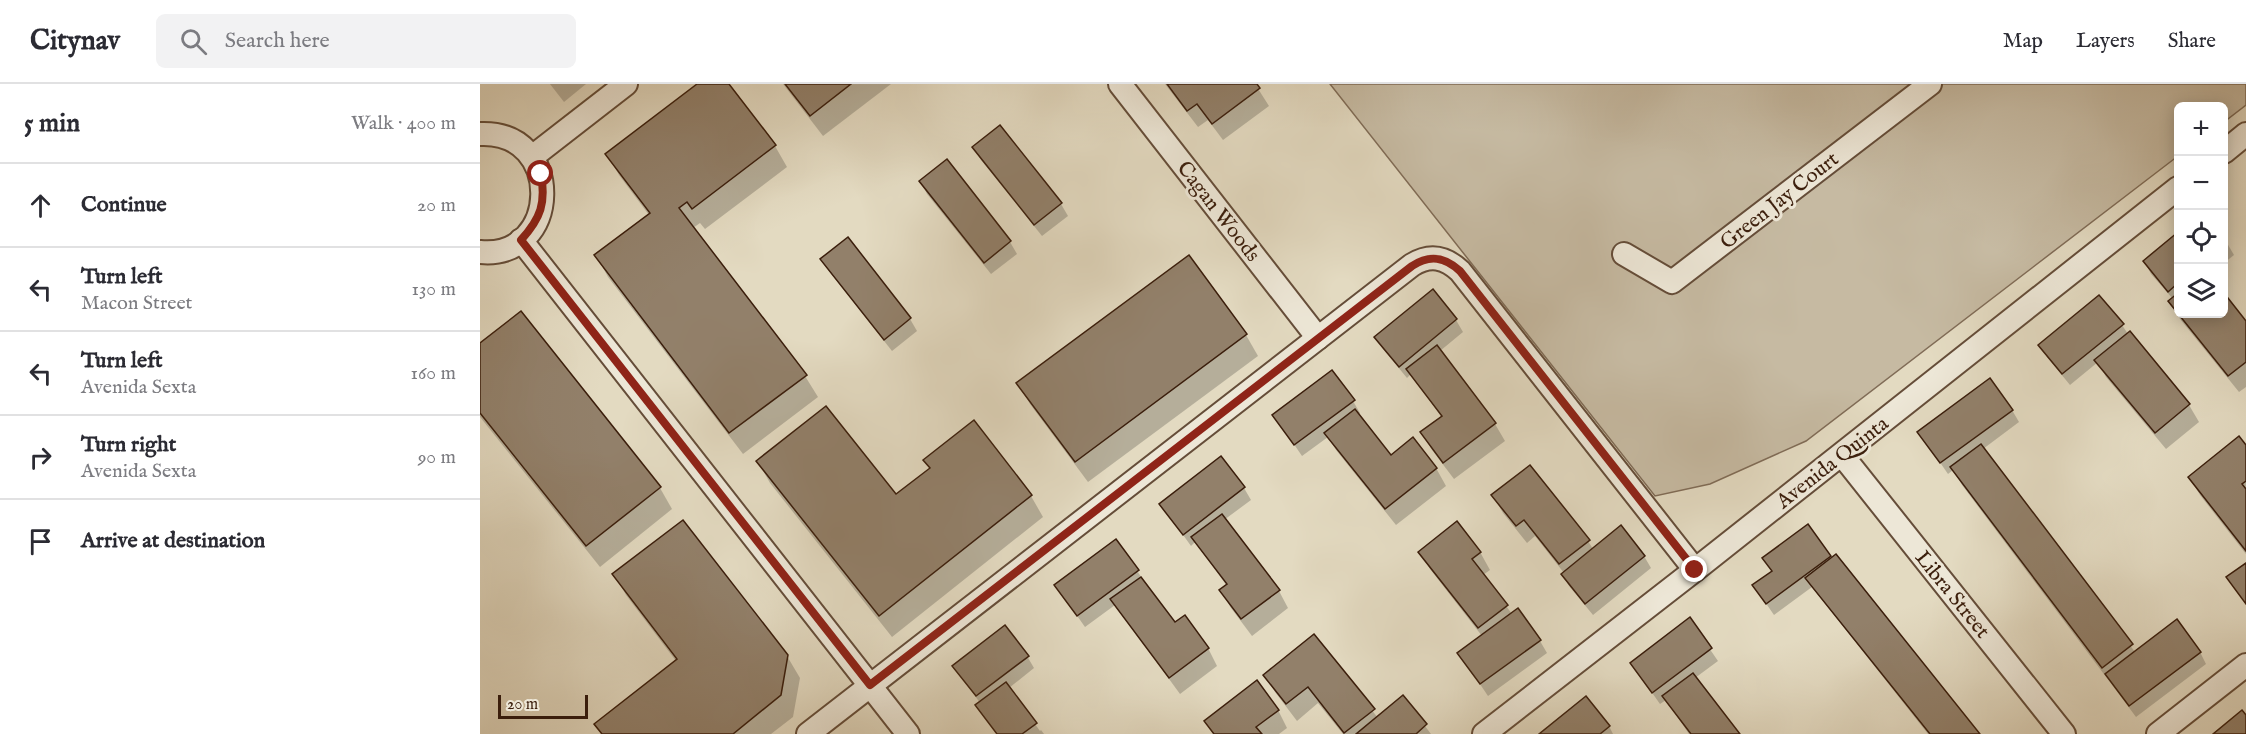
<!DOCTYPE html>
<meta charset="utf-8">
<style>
body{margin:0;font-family:"IM FELL English",serif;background:#f2f2f3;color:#2b2b33}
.controls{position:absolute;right:18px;top:18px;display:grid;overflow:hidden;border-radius:9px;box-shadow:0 3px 15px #0003}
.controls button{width:54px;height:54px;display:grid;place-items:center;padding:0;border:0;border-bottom:2px solid #e1e1e2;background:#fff;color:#2b2b33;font:30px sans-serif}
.scale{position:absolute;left:18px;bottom:15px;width:90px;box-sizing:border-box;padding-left:6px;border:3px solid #3b1e0c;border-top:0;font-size:16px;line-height:21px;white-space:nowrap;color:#3b1e0c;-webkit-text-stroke:4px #ede7d7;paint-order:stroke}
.stop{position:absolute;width:18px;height:18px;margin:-14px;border:4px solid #8f2418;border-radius:50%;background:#fff}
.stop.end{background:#8f2418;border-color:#fff;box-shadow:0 2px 6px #0008}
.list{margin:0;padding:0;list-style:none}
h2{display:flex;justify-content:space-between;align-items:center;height:78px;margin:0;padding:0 24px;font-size:26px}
h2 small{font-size:20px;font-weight:400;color:#7c7c81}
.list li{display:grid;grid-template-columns:39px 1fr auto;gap:18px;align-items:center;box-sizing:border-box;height:84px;padding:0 24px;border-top:2px solid #e1e1e2}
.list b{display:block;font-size:22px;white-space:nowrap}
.list p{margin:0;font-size:20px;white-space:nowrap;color:#7c7c81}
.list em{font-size:20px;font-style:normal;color:#7c7c81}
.icon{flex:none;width:33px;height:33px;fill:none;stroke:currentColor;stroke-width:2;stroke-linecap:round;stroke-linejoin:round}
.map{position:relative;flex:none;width:1766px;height:650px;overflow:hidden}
header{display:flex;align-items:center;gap:36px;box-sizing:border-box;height:84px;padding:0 30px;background:#fff;border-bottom:2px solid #e1e1e2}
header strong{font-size:28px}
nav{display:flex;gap:33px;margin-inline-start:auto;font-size:21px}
.search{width:420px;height:54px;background:#f2f2f3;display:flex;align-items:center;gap:15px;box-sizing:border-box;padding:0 21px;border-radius:9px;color:#7c7c81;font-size:22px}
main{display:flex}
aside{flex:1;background:#fff}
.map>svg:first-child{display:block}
</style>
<header>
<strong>Citynav</strong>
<div class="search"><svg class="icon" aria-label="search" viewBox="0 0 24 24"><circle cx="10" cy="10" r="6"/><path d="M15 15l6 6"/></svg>Search here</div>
<nav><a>Map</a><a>Layers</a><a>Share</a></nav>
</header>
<main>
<aside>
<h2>5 min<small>Walk · 400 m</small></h2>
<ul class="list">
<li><svg class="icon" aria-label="ahead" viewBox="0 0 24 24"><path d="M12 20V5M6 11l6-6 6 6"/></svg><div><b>Continue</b></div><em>20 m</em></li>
<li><svg class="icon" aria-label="left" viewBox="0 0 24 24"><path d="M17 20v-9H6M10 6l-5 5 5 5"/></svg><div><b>Turn left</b><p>Macon Street</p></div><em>130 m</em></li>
<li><svg class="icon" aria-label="left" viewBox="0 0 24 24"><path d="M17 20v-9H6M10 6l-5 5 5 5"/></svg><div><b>Turn left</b><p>Avenida Sexta</p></div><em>160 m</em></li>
<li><svg class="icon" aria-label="right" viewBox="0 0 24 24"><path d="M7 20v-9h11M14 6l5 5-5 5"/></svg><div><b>Turn right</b><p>Avenida Sexta</p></div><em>90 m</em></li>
<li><svg class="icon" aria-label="arrive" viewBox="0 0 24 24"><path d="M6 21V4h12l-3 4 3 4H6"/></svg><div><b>Arrive at destination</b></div></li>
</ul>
</aside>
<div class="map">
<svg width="1766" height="650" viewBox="0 0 1766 650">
<rect width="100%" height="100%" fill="#e3dac1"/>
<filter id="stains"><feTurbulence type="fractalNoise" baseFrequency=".00333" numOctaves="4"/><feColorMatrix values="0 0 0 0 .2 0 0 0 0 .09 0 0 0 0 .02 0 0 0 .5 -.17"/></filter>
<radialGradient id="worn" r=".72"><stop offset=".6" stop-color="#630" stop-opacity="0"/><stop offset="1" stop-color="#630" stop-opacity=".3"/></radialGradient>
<!-- green -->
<polygon fill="#c6baa2" stroke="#806c57" stroke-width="1.5" points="850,0 1766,0 1766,21 1744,38 1744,22 1698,22 1698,72 1326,357 1230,400 1175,412"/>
<!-- shadow -->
<g fill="#0003">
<polygon points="70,0 106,0 84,18"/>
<polygon points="219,0 248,0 295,62 307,83 225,145 220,139 213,144 325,292 338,313 263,370 128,193 116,171 169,131 139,91 127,70"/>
<polygon points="303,0 411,0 343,52"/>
<polygon points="685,0 775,0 789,22 743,56 728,36 718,43"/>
<polygon points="519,43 581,120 588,132 562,152 501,76 494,64"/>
<polygon points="466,78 530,158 537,170 511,190 447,110 441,98"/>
<polygon points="1698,150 1698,230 1744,230 1744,211 1766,239 1766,303 1759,308 1700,235 1690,217 1693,215 1671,190 1665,178"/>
<polygon points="1744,154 1754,171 1744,179"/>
<polygon points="368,155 430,235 437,247 412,267 349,187 342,175"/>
<polygon points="952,207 976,236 983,248 960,267 1015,340 1025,357 974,395 952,366 942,349 962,334 931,290 927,294 903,265 896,253"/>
<polygon points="1642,241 1648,250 1649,249 1709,321 1719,338 1686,365 1626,293 1618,278 1590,301 1567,273 1560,261"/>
<polygon points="766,251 778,272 608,398 550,320 538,299"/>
<polygon points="0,261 180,404 192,425 120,483 0,333"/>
<polygon points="873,317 880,329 878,331 910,373 956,384 966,402 916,441 856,366 848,353 822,372 794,331"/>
<polygon points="1532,326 1539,338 1503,365 1655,568 1720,568 1726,580 1656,633 1482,401 1473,386 1468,390 1439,348"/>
<polygon points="493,339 551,412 563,433 412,553 290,399 278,378 416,412 451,385 445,376"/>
<polygon points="1766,363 1766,470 1720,411 1710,394"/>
<polygon points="764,404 771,416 744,436 799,507 808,524 772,552 751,524 741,507 747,502 715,458 711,462 681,420"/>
<polygon points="1013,412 1108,457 1113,465 1164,472 1171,484 1113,531 1089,502 1082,490 1084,489 1055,452 1047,459 1023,429"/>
<polygon points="1328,443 1351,475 1498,650 1448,650 1332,503 1294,531 1274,502 1292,488 1284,475"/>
<polygon points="636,457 695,541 728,564 737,582 700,610 635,521 605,543 576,502"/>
<polygon points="940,468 1000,468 1010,486 1003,491 1032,530 1060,557 1067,569 1008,612 979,569 1002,552 950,485"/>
<polygon points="134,490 307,572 320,594 313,633 291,650 121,650 116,641 196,577 146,511"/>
<polygon points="1209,535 1238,577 1215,594 1258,650 1209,650 1186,616 1180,620 1151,579"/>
<polygon points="834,552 898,634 923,613 951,650 863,650 838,619 817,637 795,608 785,591"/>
<polygon points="547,572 554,584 529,604 560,647 561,646 564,650 517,650 497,621 500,619 474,582"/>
<polygon points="798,626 807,644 799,650 733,650 726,637"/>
<polygon points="1129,642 1133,650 1061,650"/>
</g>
<!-- building -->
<g fill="#92806a" stroke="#3b1e0c" stroke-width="1.5">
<polygon points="217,0 249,0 296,61 212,125 207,118 199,124 327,291 249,349 114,171 170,129 125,70"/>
<polygon points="305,0 371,0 330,32"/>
<polygon points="687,0 777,0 780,4 732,40 717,20 707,27"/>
<polygon points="520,41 582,119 554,141 492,63"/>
<polygon points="467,75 531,157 504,179 439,97"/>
<polygon points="1698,148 1698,199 1688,208 1663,177"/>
<polygon points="368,153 431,234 404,256 340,175"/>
<polygon points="709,171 767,250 595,378 536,299"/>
<polygon points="953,205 977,235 919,283 894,253"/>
<polygon points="1698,209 1698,230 1744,230 1744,209 1766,237 1766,278 1748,292 1688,217"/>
<polygon points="1619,211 1644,240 1582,290 1558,261"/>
<polygon points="41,227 181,403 106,462 0,329 0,259"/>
<polygon points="1650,247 1710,320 1675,349 1614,276"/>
<polygon points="957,261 1016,339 963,379 940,348 962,332 926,285"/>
<polygon points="852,286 875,316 814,361 792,331"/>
<polygon points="1510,294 1533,326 1460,379 1437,348"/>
<polygon points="346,322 416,410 450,384 443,376 494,336 552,411 399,532 276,377"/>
<polygon points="875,325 911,371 933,353 957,384 905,425 844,349"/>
<polygon points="1759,352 1766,361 1766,397 1762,400 1766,405 1766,467 1708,393"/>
<polygon points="1501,360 1653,560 1622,584 1470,383"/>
<polygon points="741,372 765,403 703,451 679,420"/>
<polygon points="1050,381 1110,456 1079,480 1044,436 1036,442 1011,411"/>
<polygon points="742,430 800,506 761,535 739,506 747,500 711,453"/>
<polygon points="203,436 308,571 301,611 253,650 122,650 114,640 197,575 132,490"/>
<polygon points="977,437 1001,468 992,475 1028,521 998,544 938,468"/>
<polygon points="1328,440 1351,472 1286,520 1272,501 1292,487 1282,474"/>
<polygon points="1141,441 1165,472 1105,520 1081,490"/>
<polygon points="636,455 659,486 597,532 574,501"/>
<polygon points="1356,470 1500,650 1450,650 1325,494"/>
<polygon points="1766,479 1766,520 1746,493"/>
<polygon points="661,493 695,538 705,531 729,564 689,594 630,515"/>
<polygon points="1038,524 1061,556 1000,600 977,569"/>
<polygon points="1210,533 1232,564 1172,609 1150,579"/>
<polygon points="1697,535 1721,568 1649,622 1625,590"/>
<polygon points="525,541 549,572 496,612 472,582"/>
<polygon points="834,550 895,625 864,649 828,603 806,620 783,591"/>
<polygon points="1213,589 1260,650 1211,650 1182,612"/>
<polygon points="777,596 799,626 776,643 782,650 734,650 724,637"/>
<polygon points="526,598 557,639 542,650 517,650 495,621"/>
<polygon points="923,611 947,640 936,650 876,650"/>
<polygon points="1106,612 1130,642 1120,650 1059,650"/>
<polygon points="1762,626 1766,631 1766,650 1733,650"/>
</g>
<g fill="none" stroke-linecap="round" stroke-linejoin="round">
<defs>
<g id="street">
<polyline points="640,0 838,254"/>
<path d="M0,50C85,46 81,176 0,168"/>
<polyline points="1744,68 1766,50"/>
<polyline points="52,73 146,0"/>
<polyline points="41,156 428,650"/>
<polyline points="1144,170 1192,198 1450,0"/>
<polyline points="1362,371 1584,650"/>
<path d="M328,650L932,181C950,170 965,173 980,187L1215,486"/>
<polyline points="1004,650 1215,486 1698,104"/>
<polyline points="1678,650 1766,581"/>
</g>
</defs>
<!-- street casing -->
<use href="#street" stroke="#654d39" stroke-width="26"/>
<!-- street -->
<use href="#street" stroke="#ede7d7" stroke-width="22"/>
</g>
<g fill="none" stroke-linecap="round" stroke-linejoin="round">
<!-- route -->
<path stroke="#8f2418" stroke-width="8" d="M61,90C66,119 61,134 41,156L390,601L932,182C950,170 965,173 980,187L1215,486"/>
</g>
<g text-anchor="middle" stroke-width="6" stroke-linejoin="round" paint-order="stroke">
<!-- street labels -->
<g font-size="21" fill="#3b1e0c" stroke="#ede7d7">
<text transform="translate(1299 116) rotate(-38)" y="7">Green Jay Court</text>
<text transform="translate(739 127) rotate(52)" y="7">Cagan Woods</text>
<text transform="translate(1352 378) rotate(-38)" y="7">Avenida Quinta</text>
<text transform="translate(1473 510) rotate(51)" y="7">Libra Street</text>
</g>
</g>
<rect width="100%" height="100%" filter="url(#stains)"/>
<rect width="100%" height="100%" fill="url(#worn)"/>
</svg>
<div class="controls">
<button>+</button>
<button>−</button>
<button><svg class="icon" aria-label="locate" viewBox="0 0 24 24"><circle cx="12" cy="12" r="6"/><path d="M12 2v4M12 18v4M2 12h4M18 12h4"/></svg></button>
<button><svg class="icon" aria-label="layers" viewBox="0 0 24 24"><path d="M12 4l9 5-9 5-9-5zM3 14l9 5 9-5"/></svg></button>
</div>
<div class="scale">20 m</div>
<div class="stop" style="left:61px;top:90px"></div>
<div class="stop end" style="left:1215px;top:486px"></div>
</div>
</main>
